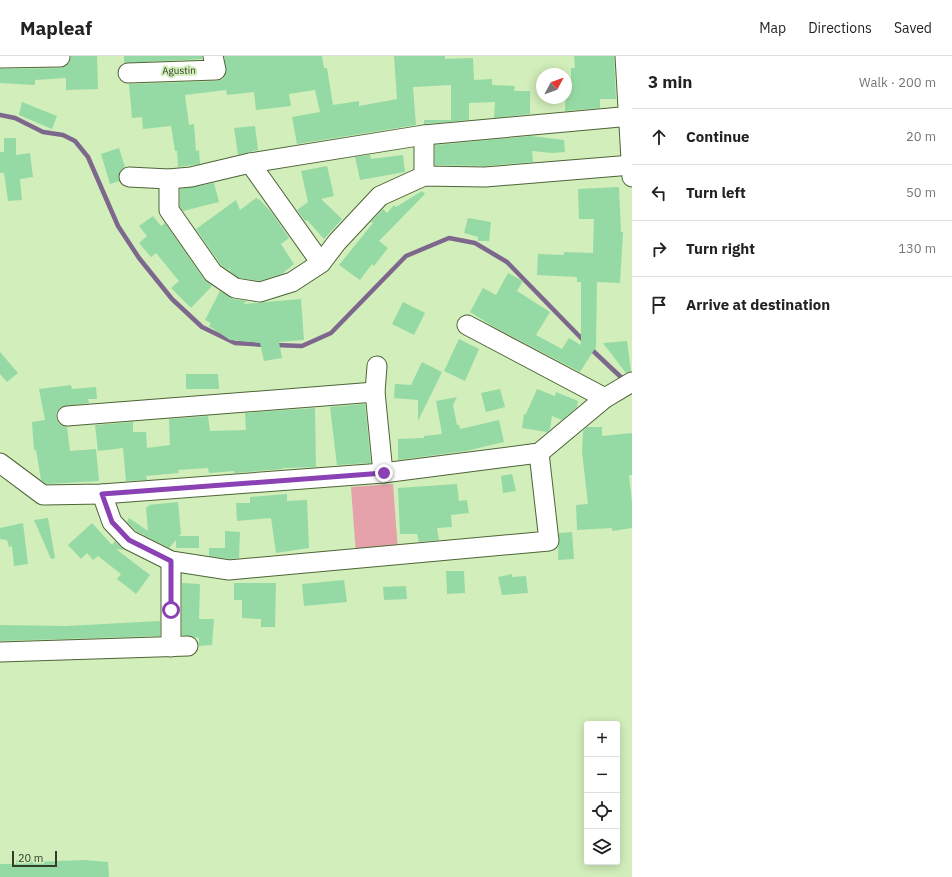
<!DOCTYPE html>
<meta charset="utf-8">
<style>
body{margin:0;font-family:"IBM Plex Sans",sans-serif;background:#f6f6f6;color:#222}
.controls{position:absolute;right:12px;bottom:12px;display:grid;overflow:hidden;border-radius:4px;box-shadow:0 2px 10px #0003}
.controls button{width:36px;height:36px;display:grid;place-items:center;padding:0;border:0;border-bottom:1px solid #e0e0e0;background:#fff;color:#222;font:20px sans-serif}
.compass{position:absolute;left:536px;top:12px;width:36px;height:36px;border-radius:50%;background:#fff;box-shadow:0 2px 10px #0003;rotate:49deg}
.scale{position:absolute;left:12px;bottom:10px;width:45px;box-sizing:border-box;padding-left:4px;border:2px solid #333e29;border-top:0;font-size:11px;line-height:14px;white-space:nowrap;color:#333e29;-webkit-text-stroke:3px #d2eeba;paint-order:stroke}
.stop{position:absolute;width:12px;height:12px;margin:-9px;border:3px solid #8a41b4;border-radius:50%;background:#fff}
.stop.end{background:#8a41b4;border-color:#fff;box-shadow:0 1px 4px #0008}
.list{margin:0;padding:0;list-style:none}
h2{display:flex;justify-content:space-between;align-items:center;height:52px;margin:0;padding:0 16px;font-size:17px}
h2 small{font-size:13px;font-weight:400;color:#767676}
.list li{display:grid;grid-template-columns:26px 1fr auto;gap:12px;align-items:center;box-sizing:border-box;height:56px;padding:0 16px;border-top:1px solid #e0e0e0}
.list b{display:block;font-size:15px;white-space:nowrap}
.list em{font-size:13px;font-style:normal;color:#767676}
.icon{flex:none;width:22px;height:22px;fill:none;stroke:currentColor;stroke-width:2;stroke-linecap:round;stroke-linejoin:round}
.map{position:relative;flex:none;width:632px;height:821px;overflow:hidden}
header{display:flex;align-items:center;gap:24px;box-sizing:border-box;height:56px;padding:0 20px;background:#fff;border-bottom:1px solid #e0e0e0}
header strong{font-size:19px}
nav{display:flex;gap:22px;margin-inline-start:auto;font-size:14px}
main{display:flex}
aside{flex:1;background:#fff}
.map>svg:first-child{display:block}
</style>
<header>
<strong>Mapleaf</strong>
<nav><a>Map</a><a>Directions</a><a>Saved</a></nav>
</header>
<main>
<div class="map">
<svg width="632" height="821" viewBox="0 0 632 821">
<rect width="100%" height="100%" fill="#d2eeba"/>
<!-- green -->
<polygon fill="#e5a2ab" points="393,428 398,495 356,498 351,431"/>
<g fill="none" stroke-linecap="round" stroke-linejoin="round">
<!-- stream -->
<g stroke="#7e678d" stroke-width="4.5">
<polyline points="0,59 15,62 43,76 63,79 75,85 88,101 118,170 139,202 172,243 202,271 235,287 266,289"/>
<polyline points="275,289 302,290 331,277 406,200 449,182 475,187 507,206 585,286"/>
<polyline points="590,292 625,325"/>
</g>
</g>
<!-- building -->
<g fill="#95daa4">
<polygon points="71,0 97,0 98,33 66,34 66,22 35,24 35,29 0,27 0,13 61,12 69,7"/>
<polygon points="124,0 202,0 202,3 124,7"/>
<polygon points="224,0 322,0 324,12 327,12 333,49 359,45 359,50 397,43 394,0 445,0 445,3 473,2 474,24 492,23 492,29 515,30 514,35 530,35 530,58 494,62 495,46 469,47 469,64 424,68 424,64 451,64 451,29 413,31 416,69 297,88 292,61 320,56 315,34 289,38 291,50 256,54 254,36 227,39 226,34 185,39 189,69 194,68 196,95 199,94 200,108 178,111 177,95 175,95 171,70 143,73 142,61 132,62 129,28 217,25 223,23 226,18"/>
<polygon points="574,0 614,0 616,43 600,43 600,52 565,55 566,31 571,31 571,12 575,12"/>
<polygon points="22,46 57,60 52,73 19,59"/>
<polygon points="255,70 258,94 238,99 234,72"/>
<polygon points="531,80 564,84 565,96 552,97 532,95 533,106 485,110 435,109 435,89"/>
<polygon points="4,82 16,82 16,99 30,97 33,121 20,123 22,144 8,145 4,117 0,117 0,96 4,96"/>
<polygon points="119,92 125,111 120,115 119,125 110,128 101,98"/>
<polygon points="370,99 371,103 403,99 405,116 360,124 355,101"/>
<polygon points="327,110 334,140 321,143 342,163 324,183 307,164 305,165 297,154 308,146 301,115"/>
<polygon points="214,127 219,146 183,155 180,151 180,133"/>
<polygon points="619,131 621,176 623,176 620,227 597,226 596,291 580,316 494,271 470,256 483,232 496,239 508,217 523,225 517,235 550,256 536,279 562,293 569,282 581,289 581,226 577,226 577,221 537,219 538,198 564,199 564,196 593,197 594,163 579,163 578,133"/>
<polygon points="422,135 425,138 379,185 388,192 374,210 372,208 360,224 339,209 373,167 371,166 383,153 387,157 394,149 396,151"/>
<polygon points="256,142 260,144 272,157 289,182 281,188 294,208 282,218 259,225 239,222 229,215 231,211 228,214 221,209 196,173 236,144 240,154"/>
<polygon points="153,160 161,170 165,167 204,223 212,230 191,252 171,232 179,225 156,197 151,201 139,187 147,180 139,170"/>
<polygon points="468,162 491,166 489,185 478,185 478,181 464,177"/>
<polygon points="220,235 233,243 247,245 243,248 301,243 304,284 279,286 282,302 264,305 260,287 230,284 209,270 211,267 205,264"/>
<polygon points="403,246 425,257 414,279 392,268"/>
<polygon points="459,283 479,293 465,325 444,315"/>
<polygon points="627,285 631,315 626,317 603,287"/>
<polygon points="0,296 18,317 7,326 0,318"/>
<polygon points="422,306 442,316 418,365 418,344 394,342 395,328 411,329"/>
<polygon points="186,318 218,318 219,333 186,333"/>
<polygon points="71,329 72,333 96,331 97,343 88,343 89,347 61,351 57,356 56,361 58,367 67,371 70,395 96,393 99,425 47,428 41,424 36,394 34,394 32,366 45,364 39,333"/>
<polygon points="500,333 505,351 486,356 481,337"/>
<polygon points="537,333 555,340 556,336 578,345 577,351 562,364 552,360 550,373 547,376 522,372 524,358 526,358"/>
<polygon points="457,341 453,349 457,369 459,369 460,373 499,364 504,386 466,395 398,404 398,383 424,382 424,380 442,378 436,345"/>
<polygon points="365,348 371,407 337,409 330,351"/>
<polygon points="315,352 316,411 283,412 283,413 234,417 234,415 209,417 208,412 178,414 179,417 146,420 147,424 126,425 123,392 98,395 95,369 133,366 133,376 146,376 147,392 170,389 169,363 208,360 210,375 246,374 245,357"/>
<polygon points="587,371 602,371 602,380 632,377 632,419 629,419 632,447 632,472 612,475 612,472 577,474 576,449 588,448 582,396 583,375"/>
<polygon points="512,418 516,435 503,437 501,420"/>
<polygon points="457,428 459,445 467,444 469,457 451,459 452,471 437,472 439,484 419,486 417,478 400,478 398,432"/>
<polygon points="287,438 287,445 307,444 309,492 276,497 271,462 237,465 236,447 250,447 250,441"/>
<polygon points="178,446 181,478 179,480 199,480 199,492 176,492 176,484 169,492 136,475 127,466 129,462 148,475 146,451 149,451 148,449"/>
<polygon points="48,462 55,502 51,503 34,464"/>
<polygon points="23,467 28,508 14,510 12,490 9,491 7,484 0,483 0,472"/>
<polygon points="92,467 112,489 115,485 124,494 116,493 150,519 136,538 117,523 121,518 98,500 93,504 87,497 81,503 68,489"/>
<polygon points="225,475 240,476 239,502 229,503 209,500 209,492 225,492"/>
<polygon points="572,476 574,503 558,504 559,477"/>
<polygon points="446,515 464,515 465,537 447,538"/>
<polygon points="512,518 512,521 526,520 528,537 502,539 498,521"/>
<polygon points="344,524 347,546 304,550 302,528"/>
<polygon points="182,527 200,528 199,563 214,563 212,589 199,590 199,582 182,579"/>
<polygon points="234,527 276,527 275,571 261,571 261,563 242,562 242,544 234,544"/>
<polygon points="406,530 407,543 384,544 383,531"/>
<polygon points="160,565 160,580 0,585 0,569 66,570"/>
<polygon points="16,804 32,804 32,806 85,804 108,806 109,821 0,821 0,808 16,808"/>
</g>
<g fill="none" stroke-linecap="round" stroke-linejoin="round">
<defs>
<g id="minor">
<polyline points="625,0 632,121"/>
<polyline points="0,2 60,1"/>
<polyline points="128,17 216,14 213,0"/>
<polyline points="250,107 321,207"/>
<polyline points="424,120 424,79"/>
<polyline points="129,121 169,123 191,121 250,107 424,79 632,60"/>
<polyline points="169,123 169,154 213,217 235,232 260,236 292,226 321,207 337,186 380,140 424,120 485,121 632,109"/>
<polyline points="467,269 605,342"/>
<polyline points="377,310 375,336 383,417"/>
<polyline points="67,360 375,336"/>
<polyline points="0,407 43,439 102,438 383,417 539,397 605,342 632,326"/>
<polyline points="102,438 112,466 129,484 171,505 229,514 549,485 539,397"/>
<polyline points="171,505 171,591"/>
<polyline points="0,596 188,590"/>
</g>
</defs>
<!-- minor casing -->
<use href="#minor" stroke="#4d6437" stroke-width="21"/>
<!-- minor -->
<use href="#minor" stroke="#fff" stroke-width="19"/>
</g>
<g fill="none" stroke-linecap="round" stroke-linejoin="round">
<!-- route -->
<polyline stroke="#8a41b4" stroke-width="5" points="171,554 171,505 129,484 112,466 102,438 384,417"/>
</g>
<g text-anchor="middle" stroke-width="4" stroke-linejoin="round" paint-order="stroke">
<!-- street labels -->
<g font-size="10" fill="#333e29" stroke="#d2eeba">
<text transform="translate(179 14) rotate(-1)" y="4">Agustin</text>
</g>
</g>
</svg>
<div class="controls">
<button>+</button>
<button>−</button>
<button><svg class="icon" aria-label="locate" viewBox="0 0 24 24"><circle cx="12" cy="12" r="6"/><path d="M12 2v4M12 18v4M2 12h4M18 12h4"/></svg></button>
<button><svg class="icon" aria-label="layers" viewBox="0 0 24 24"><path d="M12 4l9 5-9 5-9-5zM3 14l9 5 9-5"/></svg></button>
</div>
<svg class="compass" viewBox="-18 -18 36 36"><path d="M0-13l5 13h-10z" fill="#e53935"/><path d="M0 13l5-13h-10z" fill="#767676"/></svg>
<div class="scale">20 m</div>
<div class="stop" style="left:171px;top:554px"></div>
<div class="stop end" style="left:384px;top:417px"></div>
</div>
<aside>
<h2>3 min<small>Walk · 200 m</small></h2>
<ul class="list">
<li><svg class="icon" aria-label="ahead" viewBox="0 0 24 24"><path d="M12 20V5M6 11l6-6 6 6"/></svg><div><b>Continue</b></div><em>20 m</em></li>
<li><svg class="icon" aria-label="left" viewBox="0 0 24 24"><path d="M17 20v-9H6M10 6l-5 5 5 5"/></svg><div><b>Turn left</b></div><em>50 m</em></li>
<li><svg class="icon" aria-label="right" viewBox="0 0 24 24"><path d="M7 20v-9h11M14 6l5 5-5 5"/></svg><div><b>Turn right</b></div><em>130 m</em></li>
<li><svg class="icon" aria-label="arrive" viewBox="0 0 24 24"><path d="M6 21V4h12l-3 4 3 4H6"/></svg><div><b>Arrive at destination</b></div></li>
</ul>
</aside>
</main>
